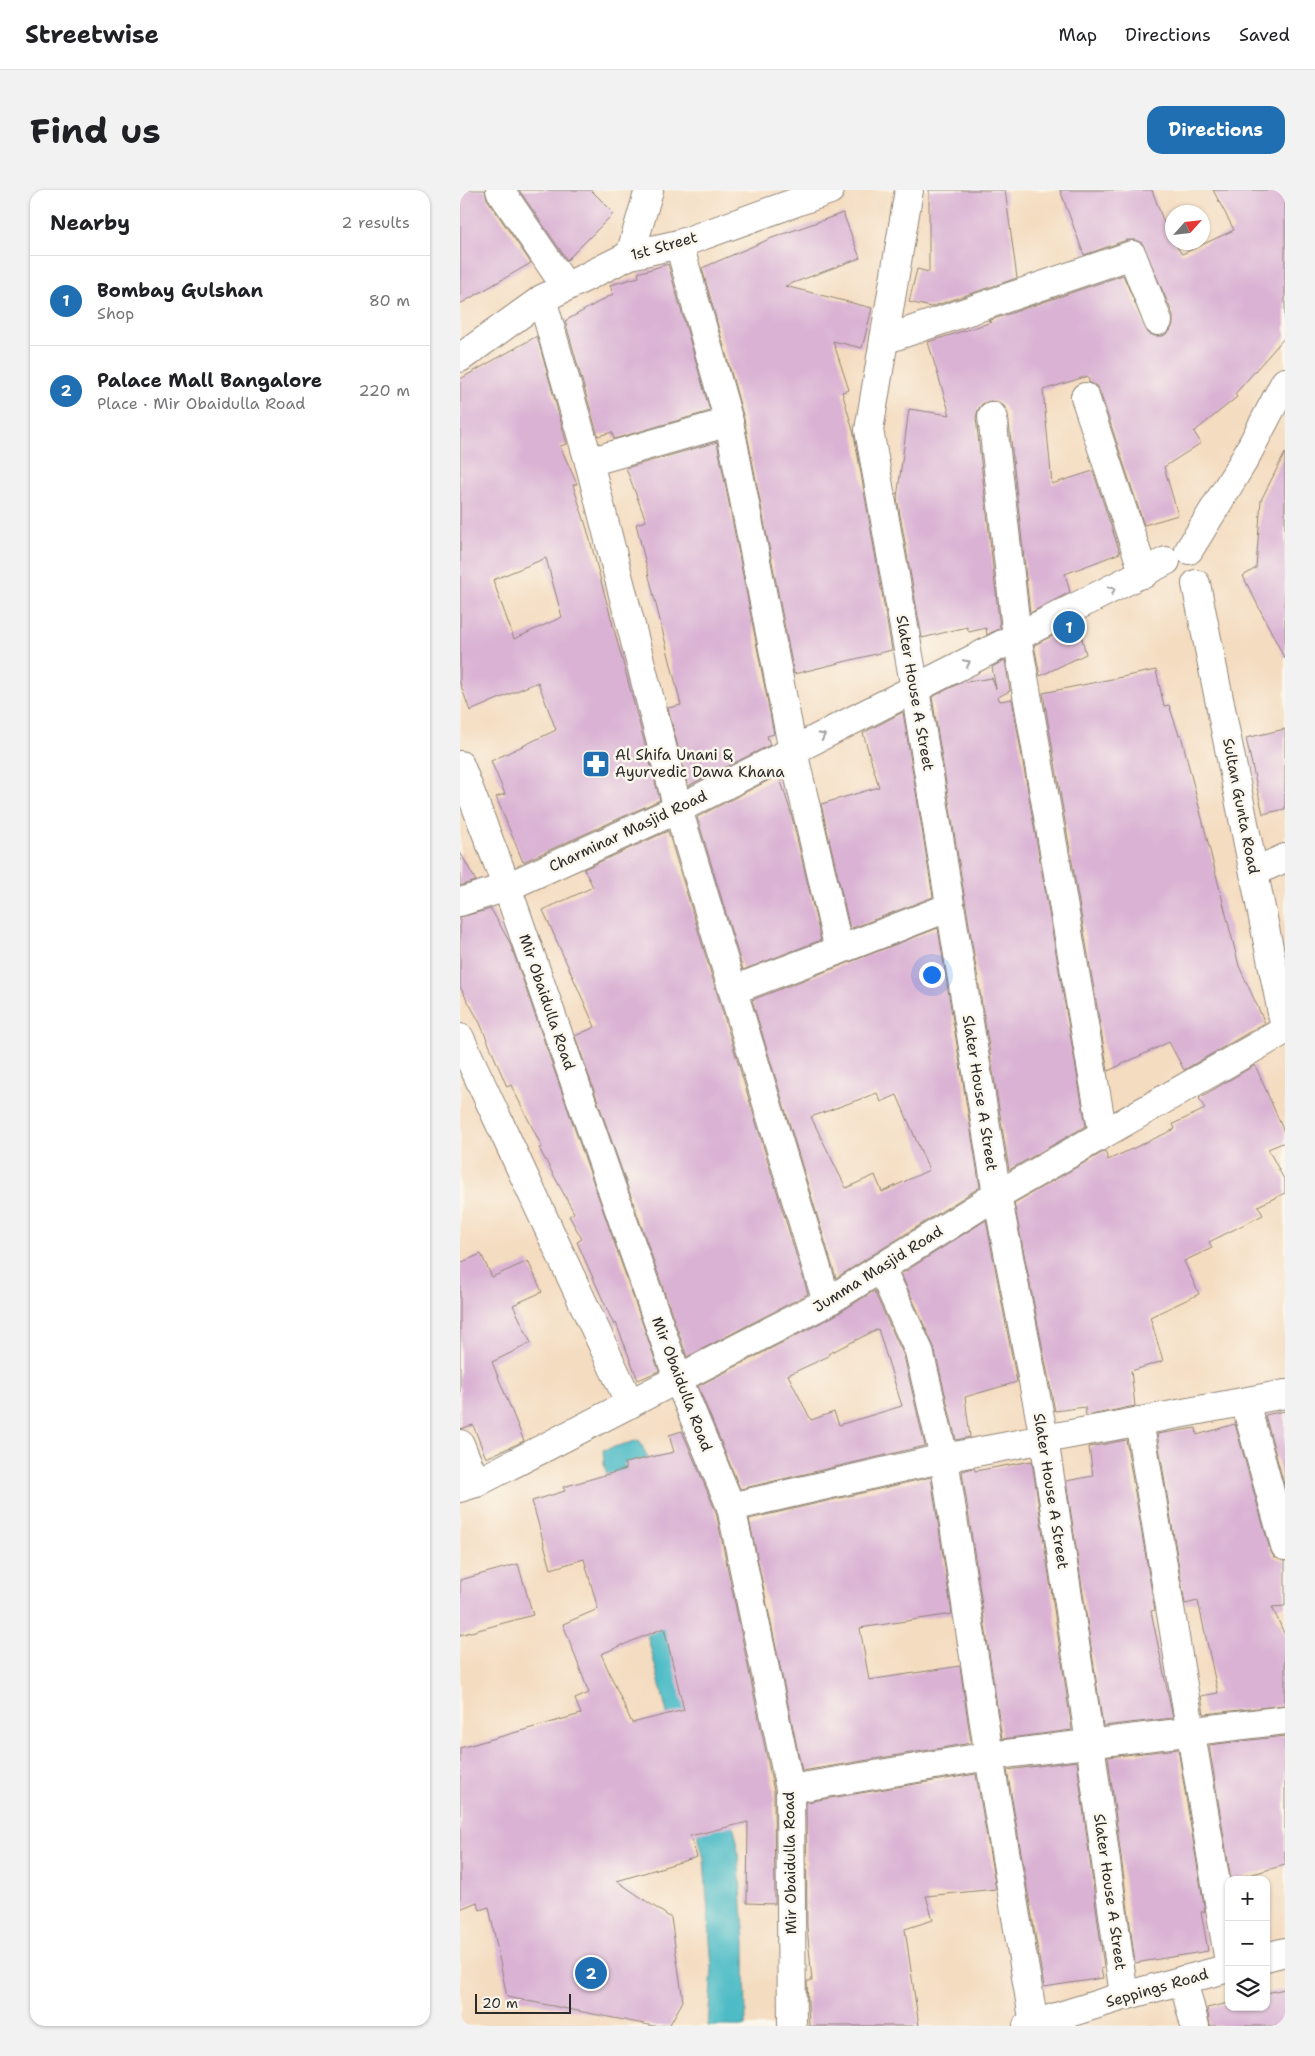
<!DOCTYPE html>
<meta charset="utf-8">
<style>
body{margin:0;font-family:"Shantell Sans",sans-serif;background:#f2f2f2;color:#202124}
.controls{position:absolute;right:15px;bottom:15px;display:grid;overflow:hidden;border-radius:10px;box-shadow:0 1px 4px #0004}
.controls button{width:45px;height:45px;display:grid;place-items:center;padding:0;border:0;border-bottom:1px solid #e0e0e0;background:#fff;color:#202124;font:25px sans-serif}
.compass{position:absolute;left:705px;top:15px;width:45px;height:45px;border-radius:50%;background:#fff;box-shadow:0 1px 4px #0004;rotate:63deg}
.scale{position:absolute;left:15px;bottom:12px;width:96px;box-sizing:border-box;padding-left:5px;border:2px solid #2b2b2b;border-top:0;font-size:14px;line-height:18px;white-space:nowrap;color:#2b2b2b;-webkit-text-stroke:4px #fbf7ec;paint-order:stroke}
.you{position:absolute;left:471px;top:784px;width:18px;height:18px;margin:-12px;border:4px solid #fff;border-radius:50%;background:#1a73e8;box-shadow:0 0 0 8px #1a73e833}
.badge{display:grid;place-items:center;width:32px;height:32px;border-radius:50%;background:#1f6fb2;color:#fff;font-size:16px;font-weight:700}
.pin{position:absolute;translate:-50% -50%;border:2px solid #fff;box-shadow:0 1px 5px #0006}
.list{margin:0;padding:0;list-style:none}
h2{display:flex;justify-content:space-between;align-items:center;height:65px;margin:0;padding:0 20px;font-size:21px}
h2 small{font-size:16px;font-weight:400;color:#757577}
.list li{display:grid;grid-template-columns:32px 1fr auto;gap:15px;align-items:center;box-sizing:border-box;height:90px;padding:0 20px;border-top:1px solid #e0e0e0}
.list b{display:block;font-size:19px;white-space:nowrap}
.list p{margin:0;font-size:16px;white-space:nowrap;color:#757577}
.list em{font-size:16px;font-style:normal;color:#757577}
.icon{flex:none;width:28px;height:28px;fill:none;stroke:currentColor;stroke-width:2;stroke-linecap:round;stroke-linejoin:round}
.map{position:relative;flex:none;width:825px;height:1836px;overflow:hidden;border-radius:15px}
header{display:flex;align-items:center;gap:30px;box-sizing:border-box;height:70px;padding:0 25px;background:#fff;border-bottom:1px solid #e0e0e0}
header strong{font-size:24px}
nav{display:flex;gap:28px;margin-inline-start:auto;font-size:18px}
.intro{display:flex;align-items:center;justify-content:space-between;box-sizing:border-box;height:120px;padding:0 30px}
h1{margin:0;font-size:35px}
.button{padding:12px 22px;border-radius:15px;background:#1f6fb2;color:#fff;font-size:18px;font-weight:700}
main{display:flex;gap:30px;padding:0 30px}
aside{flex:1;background:#fff;border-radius:15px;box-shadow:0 1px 4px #0004}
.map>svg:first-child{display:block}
</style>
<header>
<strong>Streetwise</strong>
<nav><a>Map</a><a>Directions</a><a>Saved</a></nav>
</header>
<div class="intro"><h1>Find us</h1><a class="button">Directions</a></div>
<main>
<aside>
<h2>Nearby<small>2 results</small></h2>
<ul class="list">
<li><span class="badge">1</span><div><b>Bombay Gulshan</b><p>Shop</p></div><em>80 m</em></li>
<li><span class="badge">2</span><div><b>Palace Mall Bangalore</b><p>Place · Mir Obaidulla Road</p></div><em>220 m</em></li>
</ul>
</aside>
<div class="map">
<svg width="825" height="1836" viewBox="0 0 825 1836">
<rect width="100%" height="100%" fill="#fbf7ec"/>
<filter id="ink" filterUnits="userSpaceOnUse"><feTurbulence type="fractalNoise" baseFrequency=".02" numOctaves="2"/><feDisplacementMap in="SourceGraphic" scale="10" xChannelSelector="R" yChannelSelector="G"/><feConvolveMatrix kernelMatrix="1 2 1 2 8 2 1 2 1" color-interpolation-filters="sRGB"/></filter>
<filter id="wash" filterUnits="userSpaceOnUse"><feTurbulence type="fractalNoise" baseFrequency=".0096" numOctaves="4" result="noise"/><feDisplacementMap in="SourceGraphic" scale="20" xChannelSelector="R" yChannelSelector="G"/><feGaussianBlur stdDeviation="1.12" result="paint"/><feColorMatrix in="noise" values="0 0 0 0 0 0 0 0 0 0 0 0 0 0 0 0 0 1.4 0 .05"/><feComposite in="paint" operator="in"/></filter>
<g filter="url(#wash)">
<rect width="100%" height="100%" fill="#f4dcc0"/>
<!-- water -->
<polygon fill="#4ebcc6" stroke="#3c7478" points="179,1250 192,1276 277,1651 285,1752 286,1836 248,1836 252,1778 244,1669 144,1274 143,1260"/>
<g id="blocks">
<!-- building -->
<g fill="#dab3d4" fill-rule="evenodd">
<polygon points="0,0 25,0 27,9 71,73 0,114"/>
<polygon points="59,0 131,0 154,23 107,70"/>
<polygon points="469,0 545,0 557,88 471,117 449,112 457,79 469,82"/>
<polygon points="600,0 692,0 708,44 722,64 774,40 753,0 825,0 825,147 775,204 777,207 734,242 741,253 704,277 718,325 684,335 640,202 636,196 629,192 628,186 583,200 592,294 633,281 660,363 605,384 610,402 570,423 548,224 544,216 538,212 530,211 522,214 518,220 516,228 540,438 527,445 526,438 509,442 507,437 462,448 437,308 449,219 490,225 468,152 532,132 528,131 663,85 688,143 695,146 703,146 710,141 713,134 713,125 682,53 675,50 667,50 624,65"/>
<polygon points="383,23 400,68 325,96 412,118 402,158 373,151 389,200 382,202 394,244 432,460 334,484 284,229 242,78 312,48"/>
<polygon points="208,74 250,221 154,249 152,242 138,246 105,131 153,104 150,95 179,87 178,83"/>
<path d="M77,146L107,254L100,256L117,294L113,295L127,339L200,610L63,672L36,607L45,604L31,571L96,540L78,492L10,521L0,493V189ZM86,368L102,427L54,449L33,390Z"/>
<polygon points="257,252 314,544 307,546 310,555 228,596 208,518 221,515 176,334 186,331 166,278"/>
<polygon points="825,263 825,469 783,386 796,378 801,310"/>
<polygon points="618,433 626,464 580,486 574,455"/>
<polygon points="545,470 550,501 538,507 540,511 552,509 626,936 549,980 472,507 500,493 532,488 536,499 532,477"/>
<polygon points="696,480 704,516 709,515 719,545 721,545 779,776 805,833 724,880 709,852 648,881 583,503"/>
<polygon points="443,522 473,707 390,739 361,614 419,597 403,543"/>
<polygon points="825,539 825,619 803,624 786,548"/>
<polygon points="319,585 331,623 361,750 283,780 237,627"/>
<polygon points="208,641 348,1104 227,1167 115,846 135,837 83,720 133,697 124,679"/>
<polygon points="0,662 16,691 0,696"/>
<polygon points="31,719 50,753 199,1181 178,1190 156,1133 154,1135 117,1052 122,1049 109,1026 114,1023 79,958 82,957 51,895 47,897 20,833 0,797 0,727"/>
<path d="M478,738L520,997L376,1088L292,810ZM417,903L421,912L437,905L469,980L422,1002L415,985L386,998L351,927Z"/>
<polygon points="795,875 825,944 825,952 808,959 825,991 825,1003 798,1016 803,1025 749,1052 752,1058 724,1071 739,1104 690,1127 703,1171 671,1181 675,1216 626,1226 625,1217 595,1221 554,1013 645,961 648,970 715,939 713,934 745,919 739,908"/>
<polygon points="526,1030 557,1192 505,1207 510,1247 496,1250 474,1157 441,1084"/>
<polygon points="21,1064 32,1087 68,1071 82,1102 53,1115 71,1153 32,1172 64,1251 26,1268 13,1235 0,1239 0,1073"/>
<path d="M414,1101L444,1166L465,1256L280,1299L238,1196L374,1126ZM418,1139L442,1216L379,1235L374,1222L351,1230L328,1185L369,1166L368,1164Z"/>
<polygon points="825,1221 825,1298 805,1225"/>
<polygon points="775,1234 810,1360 814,1367 825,1371 825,1416 812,1417 825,1445 825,1515 744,1524 741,1506 758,1503 738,1411 725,1414 697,1244 736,1238 737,1245"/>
<path d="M222,1241L256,1322L314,1601L315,1714L287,1713L288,1632L230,1646L237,1667L157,1691L211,1728L223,1811L209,1836H194L47,1807L29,1717L20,1720L17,1712L0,1719V1558L121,1524L115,1509L129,1503L103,1434L138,1419L124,1369L91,1379L72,1311L105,1301L103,1297L166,1279L164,1273L214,1262L209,1245ZM204,1438L224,1520L172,1533L141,1464Z"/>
<polygon points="666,1250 695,1420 691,1421 713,1528 643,1536 606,1291 633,1286 629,1257"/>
<polygon points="572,1271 612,1540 542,1549 502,1281 514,1278 515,1281"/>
<polygon points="471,1287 492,1424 400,1438 409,1490 500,1476 511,1553 342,1581 289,1329"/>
<polygon points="58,1374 73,1425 0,1445 0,1390"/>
<polygon points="825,1546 825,1675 771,1690 749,1555"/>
<polygon points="718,1559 745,1722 741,1722 748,1761 675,1773 648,1567"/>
<polygon points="617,1571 644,1778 641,1779 643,1788 584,1797 547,1580"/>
<polygon points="516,1584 536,1699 466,1706 473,1730 445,1739 459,1836 349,1836 347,1791 352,1791 347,1736 346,1612"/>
<polygon points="825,1799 825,1836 750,1836 747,1818 769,1813 769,1817 806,1817 806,1803"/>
</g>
</g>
</g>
<g filter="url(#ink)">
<use href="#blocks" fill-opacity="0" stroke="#908476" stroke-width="1"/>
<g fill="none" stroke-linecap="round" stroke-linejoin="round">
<defs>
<g id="minor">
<polyline points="40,0 106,97"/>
<polyline points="449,0 409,240 455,499 537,1005 584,1248 630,1553 664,1806"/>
<polyline points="219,54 269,232 333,561 379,760 273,800"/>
<polyline points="170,65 189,0"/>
<polyline points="82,109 129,272 218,619 367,1112"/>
<polyline points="424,150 672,65 698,131"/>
<polyline points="0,168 82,109 170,65 219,54 370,0"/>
<polyline points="625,207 684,384"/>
<polyline points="532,226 557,447 643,944"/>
<polyline points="129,272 269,232"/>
<polyline points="729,360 783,272 825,192"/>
<polyline points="736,394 825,838"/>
<polyline points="0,575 47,697 218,1189 271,1317 330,1599 332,1836"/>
<polyline points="794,682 825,668"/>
<polyline points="0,712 47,697 218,619 706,371"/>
<polyline points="379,760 490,717"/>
<polyline points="0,848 170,1214"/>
<polyline points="421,1078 459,1161 484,1268 825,1204"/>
<polyline points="785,1212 825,1356"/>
<polyline points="679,1231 769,1772"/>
<polyline points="0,1254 16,1293"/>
<polyline points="0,1298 16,1293 367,1112 537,1005 825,840"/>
<polyline points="271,1317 484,1268 529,1566 574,1834"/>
<polyline points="330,1599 529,1566 825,1530"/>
<polyline points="806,1767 825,1762"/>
<polyline points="723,1790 735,1836"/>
<polyline points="567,1836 664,1806 769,1778"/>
</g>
</defs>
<!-- minor casing -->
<use href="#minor" stroke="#908476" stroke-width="30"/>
<!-- minor -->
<use href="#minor" stroke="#fff" stroke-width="28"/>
</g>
<!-- one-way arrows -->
<defs><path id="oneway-chevron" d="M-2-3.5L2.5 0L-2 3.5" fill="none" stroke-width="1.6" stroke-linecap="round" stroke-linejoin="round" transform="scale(1.25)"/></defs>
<g stroke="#a0a0a0">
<use href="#oneway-chevron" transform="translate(652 400) rotate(-27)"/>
<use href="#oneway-chevron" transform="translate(507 473) rotate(-27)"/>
<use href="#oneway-chevron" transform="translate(362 546) rotate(-27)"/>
</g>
</g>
<!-- icons -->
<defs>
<symbol id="pharmacy-square" viewBox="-11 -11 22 22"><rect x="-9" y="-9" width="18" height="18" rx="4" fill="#1f6fb2" stroke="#fbf7ec"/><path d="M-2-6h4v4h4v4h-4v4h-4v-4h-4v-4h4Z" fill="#fff"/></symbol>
</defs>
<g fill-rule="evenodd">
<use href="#pharmacy-square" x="120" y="558" width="32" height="32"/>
</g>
<g text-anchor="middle" stroke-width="5" stroke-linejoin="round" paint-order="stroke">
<!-- street labels -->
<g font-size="15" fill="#2b2b2b" stroke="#fbf7ec">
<text transform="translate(204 56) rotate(-16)" y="5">1st Street</text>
<text transform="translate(455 503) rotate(80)" y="5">Slater House A Street</text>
<text transform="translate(781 616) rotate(79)" y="5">Sultan Gunta Road</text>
<text transform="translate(168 641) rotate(-25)" y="5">Charminar Masjid Road</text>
<text transform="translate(87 812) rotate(71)" y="5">Mir Obaidulla Road</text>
<text transform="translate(520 903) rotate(81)" y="5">Slater House A Street</text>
<text transform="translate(418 1079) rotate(-32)" y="5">Jumma Masjid Road</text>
<text transform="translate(222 1194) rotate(69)" y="5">Mir Obaidulla Road</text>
<text transform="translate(591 1301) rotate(81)" y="5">Slater House A Street</text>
<text transform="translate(330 1673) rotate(-91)" y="5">Mir Obaidulla Road</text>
<text transform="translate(650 1702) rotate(82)" y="5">Slater House A Street</text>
<text transform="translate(697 1798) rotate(-16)" y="5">Seppings Road</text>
</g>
<!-- poi labels -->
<g font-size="15" fill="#2b2b2b" stroke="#fbf7ec" text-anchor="start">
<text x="155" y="570">Al Shifa Unani &amp;<tspan x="155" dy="17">Ayurvedic Dawa Khana</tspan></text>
</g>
</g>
</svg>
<div class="controls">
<button>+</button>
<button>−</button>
<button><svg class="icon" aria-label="layers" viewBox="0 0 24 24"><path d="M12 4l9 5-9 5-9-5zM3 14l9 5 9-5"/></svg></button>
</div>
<svg class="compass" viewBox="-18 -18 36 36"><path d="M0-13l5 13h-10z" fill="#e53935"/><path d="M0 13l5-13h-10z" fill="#757577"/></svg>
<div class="scale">20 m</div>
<div class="you"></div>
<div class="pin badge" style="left:609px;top:437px">1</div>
<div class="pin badge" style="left:131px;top:1783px">2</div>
</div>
</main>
